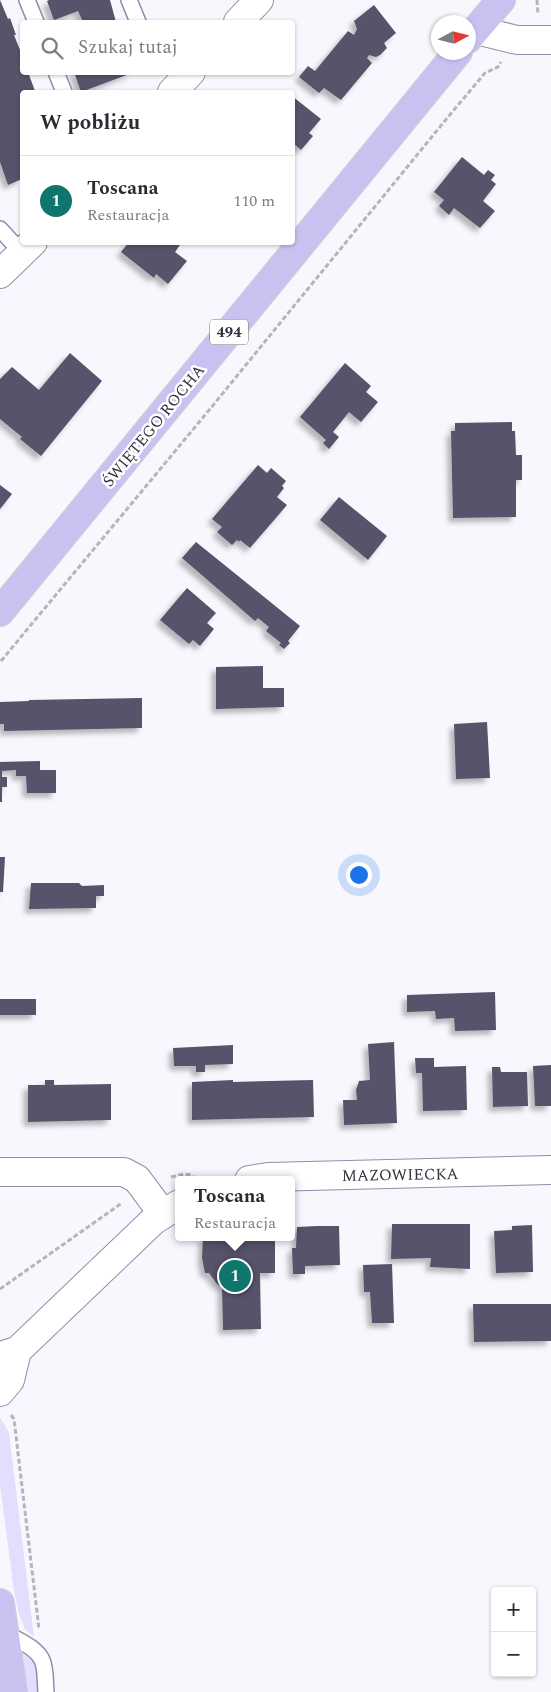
<!DOCTYPE html>
<html lang="pl">
<meta charset="utf-8">
<style>
body{margin:0;font-family:Spectral,serif;background:#f2f2f3;color:#2b2b33}
.controls{position:absolute;right:15px;bottom:15px;display:grid;overflow:hidden;border-radius:5px;box-shadow:0 1px 4px #0004}
.controls button{width:45px;height:45px;display:grid;place-items:center;padding:0;border:0;border-bottom:1px solid #e1e1e2;background:#fff;color:#2b2b33;font:25px sans-serif}
.compass{position:absolute;left:431px;top:15px;width:45px;height:45px;border-radius:50%;background:#fff;box-shadow:0 1px 4px #0004;rotate:83deg}
.you{position:absolute;left:358px;top:874px;width:18px;height:18px;margin:-12px;border:4px solid #fff;border-radius:50%;background:#1a73e8;box-shadow:0 0 0 8px #1a73e833}
.badge{display:grid;place-items:center;width:32px;height:32px;border-radius:50%;background:#0f766e;color:#fff;font-size:16px;font-weight:700}
.pin{position:absolute;translate:-50% -50%;border:2px solid #fff;box-shadow:0 1px 5px #0006}
.popup{position:absolute;left:175px;top:1176px;width:120px;height:65px;box-sizing:border-box;display:grid;place-content:center;border-radius:5px;background:#fff;filter:drop-shadow(0 1px 4px #0005);font-size:16px;white-space:nowrap;color:#7c7c81}
.popup b{font-size:19px;color:#2b2b33}
.popup::after{content:'';position:absolute;left:50%;top:100%;margin-left:-10px;border:10px solid transparent;border-top-color:#fff}
.list{margin:0;padding:0;list-style:none}
h2{display:flex;justify-content:space-between;align-items:center;height:65px;margin:0;padding:0 20px;font-size:21px}
h2 small{font-size:16px;font-weight:400;color:#7c7c81}
.list li{display:grid;grid-template-columns:32px 1fr auto;gap:15px;align-items:center;box-sizing:border-box;height:90px;padding:0 20px;border-top:1px solid #e1e1e2}
.list b{display:block;font-size:19px;white-space:nowrap}
.list p{margin:0;font-size:16px;white-space:nowrap;color:#7c7c81}
.list em{font-size:16px;font-style:normal;color:#7c7c81}
.icon{flex:none;width:28px;height:28px;fill:none;stroke:currentColor;stroke-width:2;stroke-linecap:round;stroke-linejoin:round}
.map{position:relative;flex:none;width:551px;height:1692px;overflow:hidden}
.search{position:absolute;background:#fff;box-shadow:0 1px 4px #0004;left:20px;top:20px;width:275px;height:55px;display:flex;align-items:center;gap:12px;box-sizing:border-box;padding:0 18px;border-radius:5px;color:#7c7c81;font-size:19px}
.panel{position:absolute;background:#fff;box-shadow:0 1px 4px #0004;left:20px;top:90px;width:275px;height:155px;border-radius:5px}
.map>svg:first-child{display:block}
</style>
<div class="map">
<svg width="551" height="1692" viewBox="0 0 551 1692">
<defs>
<filter id="shadow"><feDropShadow dx="-4.5" dy="4.5" stdDeviation="2.5" flood-color="#0004"/></filter>
</defs>
<rect width="100%" height="100%" fill="#f8f7fd"/>
<!-- green -->
<g fill="#e3defd">
<polygon points="0,1418 5,1425 9,1433 34,1637 25,1629 19,1614 14,1591 0,1485"/>
<path d="M21,1653C39,1658 36,1676 38,1692H25Z"/>
</g>
<!-- building -->
<g fill="#56526b" filter="url(#shadow)">
<polygon points="0,0 8,19 10,18 16,35 14,35 22,55 22,72 28,72 35,91 37,90 38,92 22,92 22,179 8,185 0,162"/>
<polygon points="49,0 110,0 116,22 83,22 78,11 54,20 47,1"/>
<polygon points="374,5 396,33 384,43 387,48 380,55 376,57 369,55 367,58 372,63 341,100 324,88 319,93 299,77 308,66 315,71 348,31 354,35 357,29 354,21"/>
<polygon points="74,72 132,72 132,73 81,92"/>
<polygon points="292,96 321,119 309,133 313,136 301,150 292,142"/>
<polygon points="462,157 484,175 488,170 495,175 491,180 496,184 483,201 495,211 480,228 454,208 449,215 439,206 444,200 434,192"/>
<polygon points="129,242 182,242 175,252 187,261 168,284 156,274 154,278 121,252"/>
<polygon points="70,353 102,381 41,456 20,439 22,437 0,419 0,379 12,367 39,390"/>
<polygon points="345,363 371,386 366,392 378,402 361,422 349,412 333,432 339,437 329,449 323,443 326,440 300,417"/>
<polygon points="512,422 512,431 515,431 516,455 522,455 522,480 516,480 516,517 453,518 451,431 455,431 455,423"/>
<polygon points="258,465 267,473 271,468 286,481 282,486 284,488 277,497 287,505 250,548 240,540 239,542 237,540 232,545 217,532 222,527 212,519"/>
<polygon points="0,485 12,494 0,509"/>
<polygon points="339,497 387,536 368,560 320,520"/>
<polygon points="196,542 300,626 288,641 290,643 284,649 279,645 281,643 266,631 269,627 258,618 255,621 182,558"/>
<polygon points="187,588 216,613 207,623 214,629 200,646 193,640 189,644 160,620"/>
<polygon points="263,666 263,688 284,688 284,707 216,709 216,667"/>
<polygon points="142,698 142,728 4,731 4,724 0,724 0,702 29,701 29,700"/>
<polygon points="487,722 490,778 456,779 454,724"/>
<polygon points="40,761 40,770 56,770 56,793 27,793 26,776 16,776 16,770 2,771 2,777 0,777 0,762"/>
<polygon points="0,777 7,777 7,787 2,787 2,802 0,802"/>
<polygon points="0,857 5,857 3,892 0,892"/>
<polygon points="31,883 79,883 82,886 104,885 104,896 96,896 96,908 29,909"/>
<polygon points="495,992 496,1030 455,1031 454,1018 436,1019 435,1011 407,1012 407,995"/>
<rect x="0" y="999" width="36" height="16"/>
<polygon points="394,1042 397,1123 344,1125 343,1100 357,1100 356,1090 359,1081 370,1080 368,1044"/>
<polygon points="233,1045 233,1064 205,1065 205,1072 196,1072 196,1066 174,1066 173,1048"/>
<polygon points="415,1058 434,1058 434,1067 466,1066 467,1110 423,1111 422,1073 416,1073"/>
<polygon points="551,1065 551,1106 535,1106 533,1066"/>
<polygon points="492,1067 500,1067 501,1072 527,1072 528,1106 493,1107"/>
<polygon points="45,1080 54,1080 54,1085 111,1084 111,1120 28,1122 28,1085 45,1085"/>
<polygon points="233,1080 233,1082 313,1080 314,1117 192,1120 192,1082"/>
<polygon points="392,1224 470,1224 470,1269 430,1267 431,1258 391,1259"/>
<polygon points="532,1225 533,1272 496,1273 494,1231 512,1230 512,1226"/>
<polygon points="317,1226 339,1226 340,1265 305,1266 305,1274 293,1274 292,1248 296,1248 297,1227"/>
<polygon points="203,1237 275,1237 275,1273 260,1273 261,1329 223,1330 222,1287 217,1284 209,1273 205,1273 202,1258"/>
<polygon points="392,1264 394,1323 372,1323 370,1292 364,1292 363,1265"/>
<polygon points="473,1304 551,1304 551,1341 474,1342"/>
</g>
<g fill="none" stroke-linecap="round" stroke-linejoin="round">
<defs>
<g id="service">
<polyline points="27,0 36,22"/>
<polyline points="129,0 138,22"/>
<polyline points="56,72 64,92"/>
<polyline points="0,229 23,254"/>
<path d="M6,1633C17,1640 36,1647 42,1660C46,1668 45,1682 46,1692"/>
</g>
<g id="minor">
<polyline points="238,22 259,0"/>
<polyline points="476,30 517,40 551,40"/>
<polyline points="172,92 191,72"/>
<polyline points="0,274 33,242"/>
<polyline points="0,1172 124,1172 137,1179 163,1214"/>
<polyline points="249,1180 268,1177 551,1170"/>
<polyline points="0,1356 17,1351 153,1221 179,1204"/>
<polyline points="0,1392 10,1380 17,1351"/>
</g>
<g id="primary">
<polyline points="468,39 501,0"/>
<polyline points="0,612 458,52"/>
<polyline points="0,1603 13,1692"/>
</g>
</defs>
<!-- service casing -->
<use href="#service" stroke="#928ea9" stroke-width="18"/>
<!-- minor casing -->
<use href="#minor" stroke="#928ea9" stroke-width="30"/>
<!-- primary casing -->
<use href="#primary" stroke="#d2d1d4" stroke-width="30"/>
<!-- path -->
<g stroke="#b6b4bc" stroke-width="3" stroke-dasharray="5 2.5" stroke-linecap="butt">
<polyline points="537,0 538,14"/>
<polyline points="1,661 210,409 448,117 485,73 498,67 501,62"/>
<polyline points="171,1177 184,1174 192,1175 196,1180"/>
<polyline points="0,1289 122,1203"/>
<polyline points="11,1415 14,1419 39,1629"/>
</g>
<!-- service -->
<use href="#service" stroke="#fff" stroke-width="15"/>
<!-- minor -->
<use href="#minor" stroke="#fff" stroke-width="28"/>
<!-- primary -->
<use href="#primary" stroke="#cac1f1" stroke-width="28"/>
</g>
<g text-anchor="middle" stroke-width="5" stroke-linejoin="round" paint-order="stroke">
<!-- shield labels -->
<rect fill="#fff" stroke="#706e76" stroke-width="1" x="210" y="319.5" width="38" height="25" rx="4"/>
<g font-size="15" font-weight="bold" fill="#32303c">
<text x="229" y="337">494</text>
</g>
<!-- street labels -->
<g font-size="16" fill="#32303c" stroke="#fff">
<text transform="translate(153 425) rotate(-51)" y="6">ŚWIĘTEGO ROCHA</text>
<text transform="translate(400 1174) rotate(-1)" y="6">MAZOWIECKA</text>
</g>
</g>
</svg>
<div class="controls">
<button>+</button>
<button>−</button>
</div>
<svg class="compass" viewBox="-18 -18 36 36"><path d="M0-13l5 13h-10z" fill="#e53935"/><path d="M0 13l5-13h-10z" fill="#7c7c81"/></svg>
<div class="you"></div>
<div class="pin badge" style="left:235px;top:1276px">1</div>
<div class="popup"><b>Toscana</b>Restauracja</div>
<div class="search"><svg class="icon" aria-label="search" viewBox="0 0 24 24"><circle cx="10" cy="10" r="6"/><path d="M15 15l6 6"/></svg>Szukaj tutaj</div>
<section class="panel">
<h2>W pobliżu<small></small></h2>
<ul class="list">
<li><span class="badge">1</span><div><b>Toscana</b><p>Restauracja</p></div><em>110 m</em></li>
</ul>
</section>
</div>
